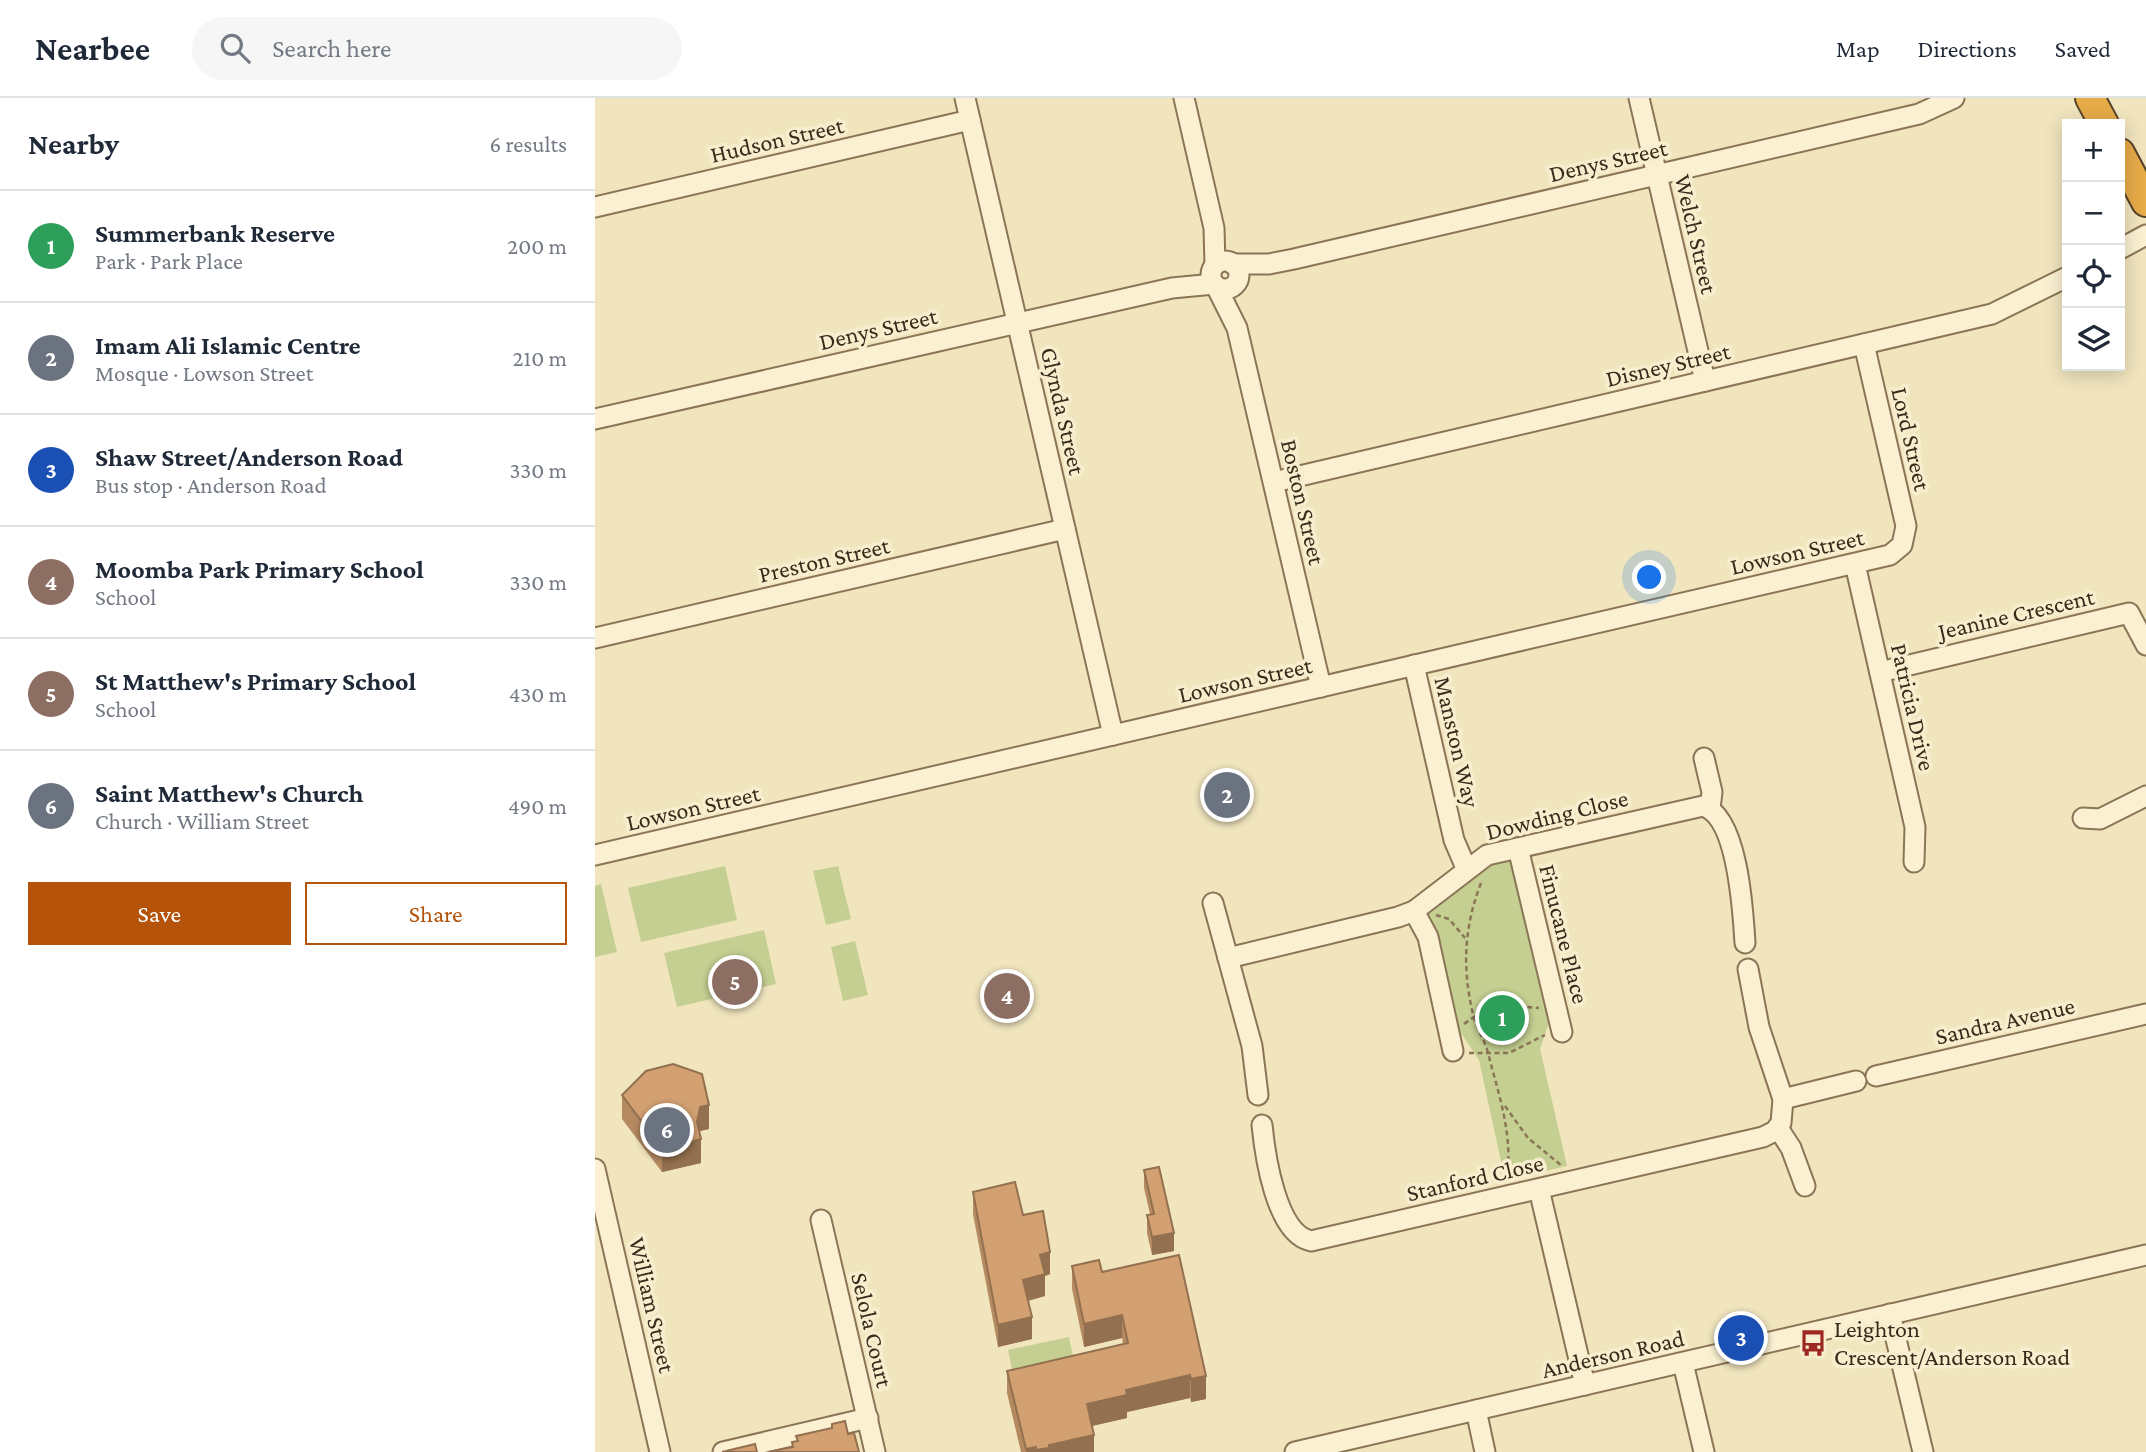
<!DOCTYPE html>
<meta charset="utf-8">
<style>
body{margin:0;font-family:"Crimson Pro",serif;background:#f6f6f7;color:#1f2937}
.controls{position:absolute;right:21px;top:21px;display:grid;overflow:hidden;border-radius:0px;box-shadow:0 4px 18px #0003}
.controls button{width:63px;height:63px;display:grid;place-items:center;padding:0;border:0;border-bottom:2px solid #e0e1e3;background:#fff;color:#1f2937;font:35px sans-serif}
.you{position:absolute;left:1055px;top:480px;width:24px;height:24px;margin:-18px;border:5px solid #fff;border-radius:50%;background:#1a73e8;box-shadow:0 0 0 10px #1a73e833}
.badge{display:grid;place-items:center;width:46px;height:46px;border-radius:50%;background:#b45309;color:#fff;font-size:23px;font-weight:700}
.pin{position:absolute;translate:-50% -50%;border:4px solid #fff;box-shadow:0 2px 7px #0006}
.list{margin:0;padding:0;list-style:none}
h2{display:flex;justify-content:space-between;align-items:center;height:91px;margin:0;padding:0 28px;font-size:30px}
h2 small{font-size:23px;font-weight:400;color:#747a83}
.list li{display:grid;grid-template-columns:46px 1fr auto;gap:21px;align-items:center;box-sizing:border-box;height:112px;padding:0 28px;border-top:2px solid #e0e1e3}
.list b{display:block;font-size:26px;white-space:nowrap}
.list p{margin:0;font-size:23px;white-space:nowrap;color:#747a83}
.list em{font-size:23px;font-style:normal;color:#747a83}
.actions{display:flex;gap:14px;padding:21px 28px}
.actions a{flex:1;padding:16px 0;border:2px solid #b45309;border-radius:0px;text-align:center;font-size:24px;color:#b45309}
.actions .main{background:#b45309;color:#fff}
.icon{flex:none;width:38px;height:38px;fill:none;stroke:currentColor;stroke-width:2;stroke-linecap:round;stroke-linejoin:round}
.map{position:relative;flex:none;width:1551px;height:1354px;overflow:hidden}
header{display:flex;align-items:center;gap:42px;box-sizing:border-box;height:98px;padding:0 35px;background:#fff;border-bottom:2px solid #e0e1e3}
header strong{font-size:33px}
nav{display:flex;gap:38px;margin-inline-start:auto;font-size:24px}
.search{width:490px;height:63px;background:#f6f6f7;display:flex;align-items:center;gap:18px;box-sizing:border-box;padding:0 24px;border-radius:38px;color:#747a83;font-size:26px}
main{display:flex}
aside{flex:1;background:#fff}
.map>svg:first-child{display:block}
</style>
<header>
<strong>Nearbee</strong>
<div class="search"><svg class="icon" aria-label="search" viewBox="0 0 24 24"><circle cx="10" cy="10" r="6"/><path d="M15 15l6 6"/></svg>Search here</div>
<nav><a>Map</a><a>Directions</a><a>Saved</a></nav>
</header>
<main>
<aside>
<h2>Nearby<small>6 results</small></h2>
<ul class="list">
<li><span class="badge" style="background:#2e9e5b">1</span><div><b>Summerbank Reserve</b><p>Park · Park Place</p></div><em>200 m</em></li>
<li><span class="badge" style="background:#6b7280">2</span><div><b>Imam Ali Islamic Centre</b><p>Mosque · Lowson Street</p></div><em>210 m</em></li>
<li><span class="badge" style="background:#1a4fb4">3</span><div><b>Shaw Street/Anderson Road</b><p>Bus stop · Anderson Road</p></div><em>330 m</em></li>
<li><span class="badge" style="background:#8d6e63">4</span><div><b>Moomba Park Primary School</b><p>School</p></div><em>330 m</em></li>
<li><span class="badge" style="background:#8d6e63">5</span><div><b>St Matthew's Primary School</b><p>School</p></div><em>430 m</em></li>
<li><span class="badge" style="background:#6b7280">6</span><div><b>Saint Matthew's Church</b><p>Church · William Street</p></div><em>490 m</em></li>
</ul>
<div class="actions"><a class="main">Save</a><a>Share</a></div>
</aside>
<div class="map">
<svg width="1551" height="1354" viewBox="0 0 1551 1354">
<rect width="100%" height="100%" fill="#f1e5be"/>
<!-- green -->
<g fill="#c4cf91">
<polygon points="909,761 918,764 957,916 945,951 972,1068 910,1082 884,962 858,923 830,823 831,815 878,771"/>
<polygon points="130,768 142,822 46,844 33,790"/>
<polygon points="243,768 256,821 231,827 218,773"/>
<polygon points="6,786 22,854 0,859 0,788"/>
<polygon points="169,832 181,886 82,909 69,855"/>
<polygon points="260,843 273,897 248,903 236,849"/>
<polygon points="474,1239 481,1273 420,1286 413,1252"/>
</g>
<g fill="none" stroke-linecap="round" stroke-linejoin="round">
<defs>
<g id="minor">
<polyline points="370,0 518,637"/>
<polyline points="589,0 619,130 620,167"/>
<polyline points="1044,0 1110,283"/>
<polyline points="0,109 375,22"/>
<polyline points="1525,151 1551,137"/>
<circle cx="630" cy="177" r="14"/>
<polyline points="638,166 674,166 699,161 1324,16 1359,0"/>
<polyline points="621,188 642,230 726,589"/>
<polyline points="0,321 577,190 619,186"/>
<polyline points="679,384 1397,216 1472,179"/>
<polyline points="1260,466 1320,729 1319,764"/>
<polyline points="0,540 470,431"/>
<polyline points="819,567 859,742 871,770"/>
<polyline points="1285,574 1534,515 1551,547"/>
<polyline points="1109,660 1117,694 1115,710"/>
<polyline points="1488,720 1505,721 1551,698"/>
<polyline points="923,750 967,934"/>
<polyline points="0,757 1295,457 1307,447 1311,428 1269,246"/>
<polyline points="618,805 657,948 663,997"/>
<polyline points="819,813 833,839 858,953"/>
<path d="M633,860L803,819L819,813L892,757L1108,708C1143,719 1148,813 1150,845"/>
<polyline points="1281,978 1551,916"/>
<polyline points="1188,1001 1261,983"/>
<path d="M667,1027C670,1057 681,1136 716,1143L1168,1039L1180,1033L1186,1025L1188,1001L1164,929L1153,871"/>
<polyline points="1183,1030 1196,1050 1210,1088"/>
<polyline points="0,1071 65,1354"/>
<polyline points="944,1091 990,1287"/>
<polyline points="226,1122 280,1354"/>
<polyline points="1295,1216 1328,1354"/>
<polyline points="1088,1265 1109,1354"/>
<polyline points="881,1312 890,1354"/>
<polyline points="128,1354 273,1320"/>
<polyline points="700,1354 1551,1157"/>
</g>
<g id="highway">
<polyline points="1495,0 1509,26"/>
<polyline points="1525,55 1551,104"/>
</g>
</defs>
<!-- minor casing -->
<use href="#minor" stroke="#8a7556" stroke-width="23"/>
<!-- highway casing -->
<use href="#highway" stroke="#57422a" stroke-width="32"/>
<!-- path -->
<g stroke="#8a7556" stroke-width="2.5" stroke-dasharray="5 3.5" stroke-linecap="butt">
<path d="M886,785C869,829 867,870 878,916C881,930 890,942 893,955C904,998 918,1036 912,1081"/>
<polyline points="841,817 854,821 870,840"/>
<path d="M869,926C898,904 910,907 944,910"/>
<polyline points="874,955 914,955 950,937"/>
<polyline points="910,1008 933,1040 967,1068"/>
</g>
<!-- minor -->
<use href="#minor" stroke="#fbf1d2" stroke-width="19"/>
<!-- highway -->
<use href="#highway" stroke="#e7ab48" stroke-width="28"/>
</g>
<!-- wall -->
<g fill="#b58a61">
<polygon points="27,997 114,1031 105,1033 106,1065 67,1074 27,1021"/>
<polygon points="549,1072 579,1153 557,1157 552,1135 552,1117 555,1116 549,1090"/>
<polygon points="378,1094 455,1176 450,1178 450,1198 433,1203 437,1241 403,1249 378,1116"/>
<polygon points="584,1157 611,1301 596,1304 595,1300 532,1314 532,1320 497,1328 499,1354 426,1354 412,1295 412,1273 528,1246 527,1240 489,1249 477,1191 477,1168 507,1174"/>
</g>
<!-- shaded-wall -->
<g fill="#93704f">
<polygon points="114,1007 114,1031 105,1033 103,1041 106,1041 106,1065 67,1074 67,1051 102,1024 105,1009"/>
<polygon points="579,1135 579,1153 557,1157 557,1139"/>
<polygon points="455,1154 455,1176 450,1178 450,1198 428,1204 428,1182 445,1157"/>
<polygon points="527,1217 527,1240 489,1249 489,1226"/>
<polygon points="437,1219 437,1241 403,1249 403,1227"/>
<polygon points="595,1277 595,1300 532,1314 532,1320 492,1329 492,1306 531,1292"/>
<polygon points="611,1278 611,1301 596,1304 596,1281"/>
<polygon points="499,1337 499,1354 441,1354 441,1352 454,1347"/>
<polygon points="441,1349 441,1354 431,1354 431,1351"/>
</g>
<!-- building -->
<g fill="#d2a071" stroke="#93704f" stroke-width="2">
<polygon points="78,966 107,976 114,1007 105,1009 102,1024 106,1041 67,1051 27,997 51,973"/>
<polygon points="564,1069 579,1135 557,1139 552,1117 559,1116 549,1072"/>
<polygon points="420,1084 428,1117 448,1113 455,1154 445,1157 450,1176 428,1182 437,1219 403,1227 378,1094"/>
<polygon points="584,1157 611,1278 596,1281 595,1277 531,1292 532,1297 492,1306 499,1337 454,1347 454,1350 441,1352 441,1349 431,1351 412,1273 533,1245 527,1217 489,1226 477,1168 504,1162 507,1174"/>
<polygon points="250,1323 253,1336 259,1335 264,1354 173,1354 198,1349 197,1344 203,1343 201,1338 237,1330 237,1326"/>
<polygon points="160,1346 162,1354 127,1354"/>
</g>
<!-- icons -->
<defs>
<symbol id="bus-bare" viewBox="-9 -9 18 18"><path d="M-5-6H5V4H4V6H2V4H-2V6H-4V4H-5ZM-3.5-4V0h7V-4ZM-3.5 1.2v1.5H-2V1.2ZM2 1.2v1.5H3.5V1.2Z" fill="#9d2821" stroke="#f8eece" stroke-width="2.5" paint-order="stroke"/></symbol>
</defs>
<g fill-rule="evenodd">
<use href="#bus-bare" x="1199" y="1226" width="38" height="38"/>
</g>
<g text-anchor="middle" stroke-width="7" stroke-linejoin="round" paint-order="stroke">
<!-- street labels -->
<g font-size="24" fill="#392b1b" stroke="#f8eece">
<text transform="translate(182 42) rotate(-13)" y="8">Hudson Street</text>
<text transform="translate(1013 63) rotate(-13)" y="8">Denys Street</text>
<text transform="translate(1101 136) rotate(77)" y="8">Welch Street</text>
<text transform="translate(283 231) rotate(-13)" y="8">Denys Street</text>
<text transform="translate(1073 267) rotate(-13)" y="8">Disney Street</text>
<text transform="translate(468 313) rotate(77)" y="8">Glynda Street</text>
<text transform="translate(1316 341) rotate(77)" y="8">Lord Street</text>
<text transform="translate(708 404) rotate(77)" y="8">Boston Street</text>
<text transform="translate(1202 454) rotate(-13)" y="8">Lowson Street</text>
<text transform="translate(229 462) rotate(-13)" y="8">Preston Street</text>
<text transform="translate(1421 516) rotate(-13)" y="8">Jeanine Crescent</text>
<text transform="translate(650 582) rotate(-13)" y="8">Lowson Street</text>
<text transform="translate(1318 609) rotate(77)" y="8">Patricia Drive</text>
<text transform="translate(862 644) rotate(77)" y="8">Manston Way</text>
<text transform="translate(98 710) rotate(-13)" y="8">Lowson Street</text>
<text transform="translate(962 717) rotate(-14)" y="8">Dowding Close</text>
<text transform="translate(969 836) rotate(76)" y="8">Finucane Place</text>
<text transform="translate(1410 923) rotate(-13)" y="8">Sandra Avenue</text>
<text transform="translate(880 1080) rotate(-13)" y="8">Stanford Close</text>
<text transform="translate(57 1207) rotate(77)" y="8">William Street</text>
<text transform="translate(277 1232) rotate(77)" y="8">Selola Court</text>
<text transform="translate(1018 1256) rotate(-13)" y="8">Anderson Road</text>
</g>
<!-- poi labels -->
<g font-size="24" fill="#392b1b" stroke="#f8eece" text-anchor="start">
<text x="1239" y="1239">Leighton<tspan x="1239" dy="28">Crescent/Anderson Road</tspan></text>
</g>
</g>
</svg>
<div class="controls">
<button>+</button>
<button>−</button>
<button><svg class="icon" aria-label="locate" viewBox="0 0 24 24"><circle cx="12" cy="12" r="6"/><path d="M12 2v4M12 18v4M2 12h4M18 12h4"/></svg></button>
<button><svg class="icon" aria-label="layers" viewBox="0 0 24 24"><path d="M12 4l9 5-9 5-9-5zM3 14l9 5 9-5"/></svg></button>
</div>
<div class="you"></div>
<div class="pin badge" style="left:907px;top:920px;background:#2e9e5b">1</div>
<div class="pin badge" style="left:632px;top:697px;background:#6b7280">2</div>
<div class="pin badge" style="left:1146px;top:1240px;background:#1a4fb4">3</div>
<div class="pin badge" style="left:412px;top:898px;background:#8d6e63">4</div>
<div class="pin badge" style="left:140px;top:884px;background:#8d6e63">5</div>
<div class="pin badge" style="left:72px;top:1032px;background:#6b7280">6</div>
</div>
</main>
